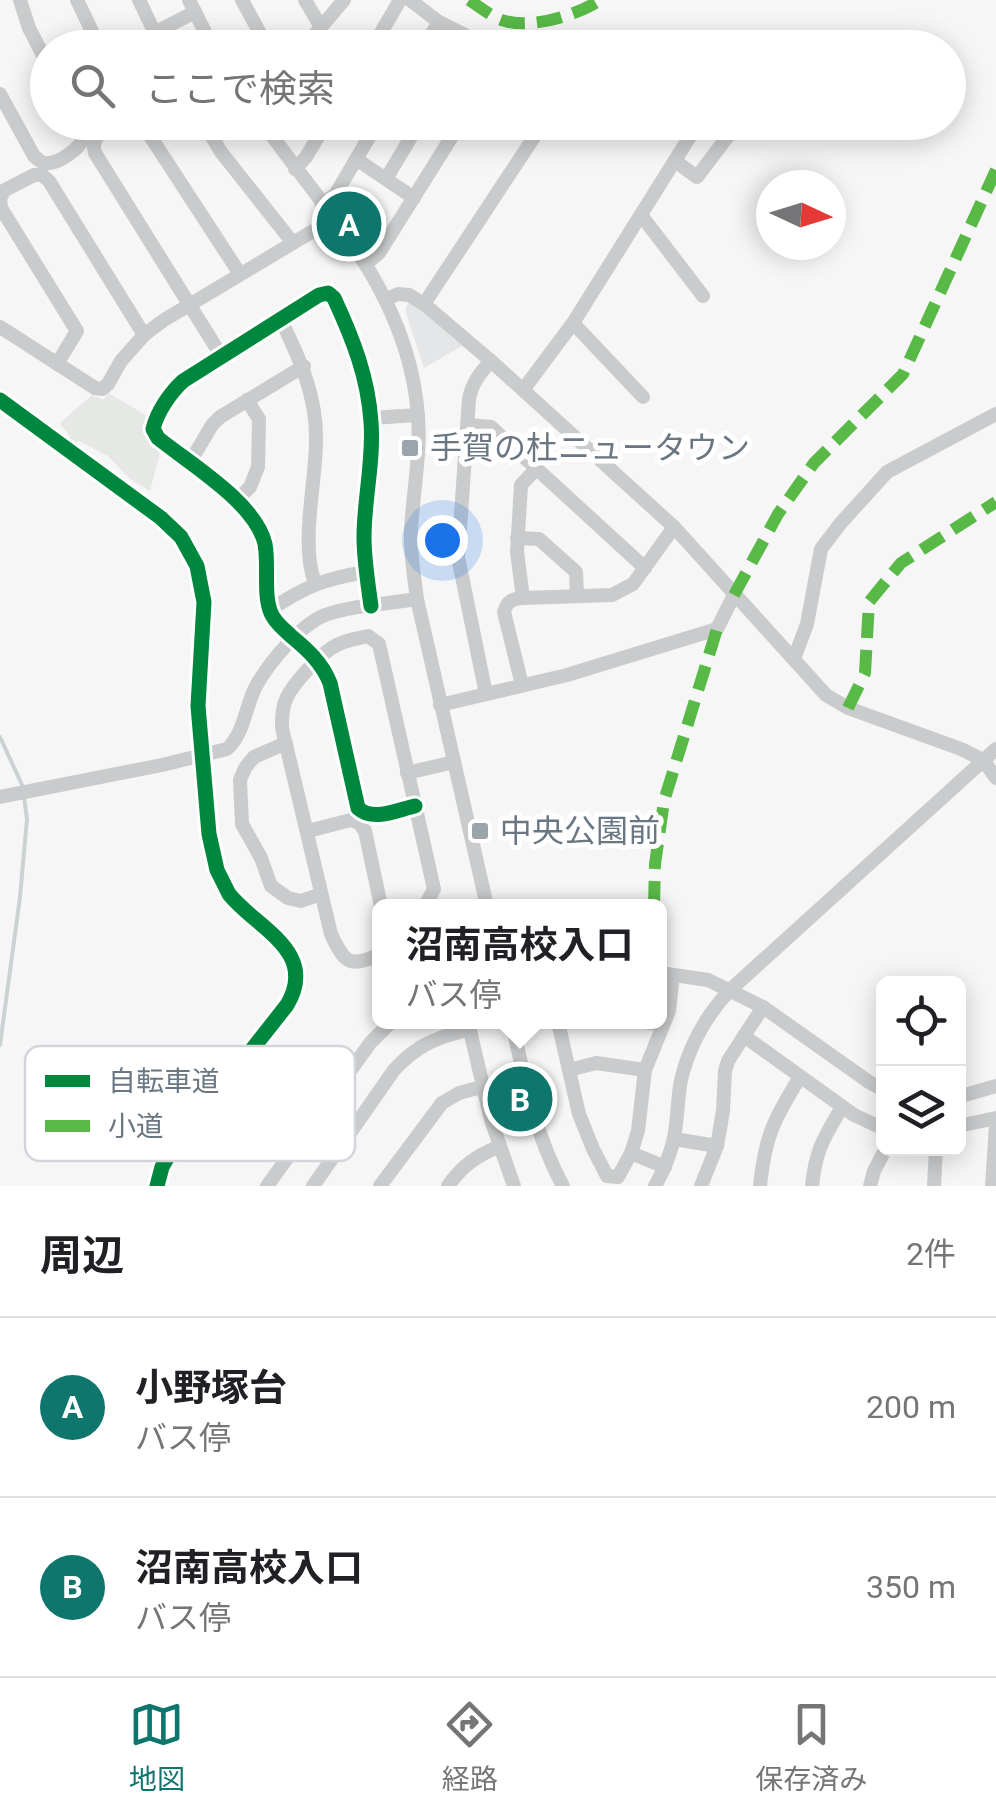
<!DOCTYPE html>
<html lang="ja">
<meta charset="utf-8">
<style>
body{margin:0;font-family:Roboto,"Noto Sans JP",sans-serif;background:#f6f6f6;color:#202124}
.controls{position:absolute;right:30px;bottom:30px;display:grid;overflow:hidden;border-radius:15px;box-shadow:0 5px 25px #0003}
.controls button{width:90px;height:90px;display:grid;place-items:center;padding:0;border:0;border-bottom:2px solid #e0e0e0;background:#fff;color:#202124;font:50px sans-serif}
.compass{position:absolute;left:756px;top:170px;width:90px;height:90px;border-radius:50%;background:#fff;box-shadow:0 5px 25px #0003;rotate:94deg}
.you{position:absolute;left:442px;top:540px;width:35px;height:35px;margin:-25px;border:8px solid #fff;border-radius:50%;background:#1a73e8;box-shadow:0 0 0 15px #1a73e833}
.badge{display:grid;place-items:center;width:65px;height:65px;border-radius:50%;background:#0f766e;color:#fff;font-size:32px;font-weight:700}
.pin{position:absolute;translate:-50% -50%;border:5px solid #fff;box-shadow:0 2px 10px #0006}
.popup{position:absolute;left:372px;top:899px;width:295px;height:130px;box-sizing:border-box;display:grid;place-content:center;border-radius:15px;background:#fff;filter:drop-shadow(0 2px 8px #0005);font-size:32px;white-space:nowrap;color:#757577}
.popup b{font-size:38px;color:#202124}
.popup::after{content:'';position:absolute;left:50%;top:100%;margin-left:-20px;border:20px solid transparent;border-top-color:#fff}
.list{margin:0;padding:0;list-style:none}
h2{display:flex;justify-content:space-between;align-items:center;height:130px;margin:0;padding:0 40px;font-size:42px}
h2 small{font-size:32px;font-weight:400;color:#757577}
.list li{display:grid;grid-template-columns:65px 1fr auto;gap:30px;align-items:center;box-sizing:border-box;height:180px;padding:0 40px;border-top:2px solid #e0e0e0}
.list b{display:block;font-size:38px;white-space:nowrap}
.list p{margin:0;font-size:32px;white-space:nowrap;color:#757577}
.list em{font-size:32px;font-style:normal;color:#757577}
.icon{flex:none;width:55px;height:55px;fill:none;stroke:currentColor;stroke-width:2;stroke-linecap:round;stroke-linejoin:round}
.map{position:relative;flex:none;width:996px;height:1186px;overflow:hidden}
.search{position:absolute;background:#fff;box-shadow:0 5px 25px #0003;left:30px;right:30px;top:30px;height:110px;display:flex;align-items:center;gap:25px;box-sizing:border-box;padding:0 35px;border-radius:55px;color:#757577;font-size:38px}
.sheet{height:490px;background:#fff}
nav{display:flex;justify-content:space-around;align-items:center;box-sizing:border-box;height:140px;border-top:2px solid #e0e0e0;background:#fff;font-size:28px;color:#757577}
nav a{display:grid;justify-items:center;gap:5px}
nav .on{color:#0f766e}
.map>svg:first-child{display:block}
</style>
<div class="map">
<svg width="996" height="1186" viewBox="0 0 996 1186">
<rect width="100%" height="100%" fill="#f6f6f6"/>
<!-- built -->
<polygon fill="#e5e6e7" points="411,302 462,346 424,368 406,313 406,306"/>
<!-- green -->
<polygon fill="#e5e8e4" points="108,393 151,418 143,431 161,450 150,491 129,478 108,456 79,441 71,446 66,442 70,436 60,423 92,395 103,400"/>
<g fill="none" stroke-linecap="round" stroke-linejoin="round">
<!-- stream -->
<g stroke="#cbd2d4" stroke-width="4">
<polyline points="0,737 23,787"/>
<polyline points="0,1045 20,897 27,819 24,797"/>
</g>
<!-- minor -->
<g stroke="#c9cbcc" stroke-width="14">
<polyline points="20,0 29,28 48,65"/>
<polyline points="77,0 100,48"/>
<polyline points="139,0 162,48"/>
<polyline points="189,0 213,48"/>
<polyline points="242,0 268,48"/>
<polyline points="305,0 321,27 344,0"/>
<polyline points="410,0 439,22 465,35"/>
<polyline points="154,33 195,12"/>
<polyline points="304,48 321,27"/>
<polyline points="372,48 400,0"/>
<polyline points="423,48 439,22"/>
<polyline points="690,48 694,38"/>
<polyline points="747,48 749,44"/>
<path d="M0,94L34,156C39,160 42,164 49,163C62,162 79,148 84,138L79,122"/>
<path d="M119,122C104,130 90,135 95,153L222,357"/>
<polyline points="141,122 240,274"/>
<path d="M262,122C329,216 409,294 418,416C421,454 413,492 411,530C410,554 414,576 417,599L487,906"/>
<polyline points="356,159 414,198"/>
<polyline points="675,161 697,177 734,128 725,122"/>
<polyline points="295,169 306,157 327,122"/>
<polyline points="386,179 420,122"/>
<polyline points="322,204 335,195 378,122"/>
<polyline points="641,215 703,296"/>
<polyline points="293,243 333,219"/>
<polyline points="366,264 379,253 461,122"/>
<polyline points="387,299 398,294 409,295 424,304 491,361 674,527 826,695 848,708 961,749 983,760 996,778"/>
<polyline points="424,304 544,122"/>
<path d="M281,320C300,359 317,397 316,441C316,482 300,544 315,583"/>
<polyline points="573,323 699,122"/>
<polyline points="0,327 95,388 102,389 108,384 121,361 144,335"/>
<polyline points="57,364 77,331 1,208 0,198 5,190 34,175 42,175 49,181 144,335 164,320 293,243 221,152 203,122"/>
<polyline points="523,390 573,323 643,397"/>
<path d="M0,400L161,518L181,537L197,566L204,602L198,706L209,834L217,870L229,894C256,928 319,951 287,1005L169,1155L162,1167L157,1186"/>
<polyline points="371,418 418,415"/>
<polyline points="468,425 491,427 645,568"/>
<polyline points="189,464 212,425 220,417 304,366"/>
<polyline points="237,500 250,487 258,467 259,419 247,400"/>
<polyline points="517,538 539,539 576,572 577,595"/>
<polyline points="523,598 517,552 521,485 537,468"/>
<path d="M371,606C368,584 364,560 364,537C364,499 374,461 371,422C368,377 353,339 334,298L328,293L319,295L183,381C170,393 157,412 153,429L158,438C190,464 256,503 265,544C269,565 263,595 271,613C275,623 284,629 291,636C308,650 322,663 330,683L358,808C373,822 397,810 415,806"/>
<path d="M269,611C303,587 326,578 367,572"/>
<polyline points="794,659 807,624 821,549 840,524 887,472 996,414"/>
<path d="M522,685L504,612C507,601 512,599 523,598L612,595L633,584L674,527"/>
<path d="M486,694L458,557L469,399C472,383 480,373 491,361"/>
<polyline points="440,705 567,675 717,629 734,595"/>
<polyline points="286,743 254,757 245,768 240,780 242,824 261,858 271,886 288,898 301,901 321,894"/>
<polyline points="407,773 454,762"/>
<path d="M0,797L162,765L227,749C245,732 245,707 256,686C269,663 300,625 325,615C354,605 387,604 417,599"/>
<polyline points="308,831 351,820 359,823 365,831 381,906"/>
<path d="M380,954C349,969 344,962 331,934L282,728C282,717 282,707 287,697C294,683 317,658 330,649C341,641 355,639 368,636L379,644L434,889L425,906"/>
<polyline points="660,973 708,980 763,1007 744,1036 854,1115 884,1129"/>
<polyline points="763,1007 869,1082 884,1090"/>
<polyline points="468,1022 491,1120 514,1186"/>
<path d="M512,1022C524,1078 535,1135 563,1186"/>
<polyline points="558,1022 579,1114 593,1149 607,1176 618,1177 631,1153 638,1131 645,1070 669,1011 673,975"/>
<polyline points="645,1022 662,1025"/>
<polyline points="569,1070 596,1063 645,1070"/>
<polyline points="958,1097 996,1086"/>
<polyline points="958,1126 996,1118"/>
<polyline points="674,1139 717,1146"/>
<polyline points="631,1153 665,1167"/>
<polyline points="267,1186 371,1042 391,1022"/>
<path d="M313,1186L394,1070C418,1044 436,1038 470,1029"/>
<polyline points="380,1186 442,1103 459,1093 523,1076"/>
<path d="M448,1186C462,1166 476,1156 498,1147"/>
<path d="M655,1186C663,1172 669,1158 673,1142C678,1122 677,1100 681,1080C689,1046 706,1016 729,991L996,749"/>
<polyline points="701,1186 717,1146 723,1111 725,1071 728,1061 744,1036"/>
<path d="M760,1186C765,1136 774,1119 800,1077"/>
<path d="M812,1186C816,1148 824,1138 842,1107"/>
<polyline points="870,1186 874,1171 886,1148"/>
<polyline points="934,1186 936,1148"/>
<polyline points="992,1186 996,1125"/>
</g>
<!-- quiet -->
<g stroke="#58b947" stroke-width="12" stroke-dasharray="25 12" stroke-linecap="butt">
<path d="M469,0C480,7 493,18 505,21C531,29 578,15 600,0"/>
<polyline points="734,595 778,514 814,463 903,374 996,170"/>
<polyline points="848,708 865,673 869,602 901,563 996,502"/>
<polyline points="654,906 655,864 664,801 717,629"/>
</g>
<defs>
<g id="cycleway">
<path d="M0,400L161,518L181,537L197,566L204,602L198,706L209,834L217,870L229,894C256,928 319,951 287,1005L169,1155L162,1167L157,1186"/>
<path d="M371,606C368,584 364,560 364,537C364,499 374,461 371,422C368,377 353,339 334,298L328,293L319,295L183,381C170,393 157,412 153,429L158,438C190,464 256,503 265,544C269,565 263,595 271,613C275,623 284,629 291,636C308,650 322,663 330,683L358,808C373,822 397,810 415,806"/>
</g>
</defs>
<!-- cycleway casing -->
<use href="#cycleway" stroke="#fff" stroke-width="21"/>
<!-- cycleway -->
<use href="#cycleway" stroke="#00873e" stroke-width="15"/>
</g>
<!-- markers -->
<g fill="#9ba3ab" stroke="#fff" stroke-width="4">
<rect x="400" y="438" width="20" height="20" rx="5"/>
<rect x="470" y="821" width="20" height="20" rx="5"/>
</g>
<g text-anchor="middle" stroke-width="10" stroke-linejoin="round" paint-order="stroke">
<!-- poi labels -->
<g font-size="32" fill="#6a7783" stroke="#fff" text-anchor="start">
<text x="430" y="459">手賀の杜ニュータウン</text>
<text x="500" y="842">中央公園前</text>
</g>
</g>
<!-- legend -->
<rect x="25" y="1046" width="330" height="115" rx="15" fill="#fff" stroke="#d2d6da" stroke-width="2.5"/>
<rect x="45" y="1075" width="45" height="12" fill="#00873e"/>
<rect x="45" y="1120" width="45" height="12" fill="#58b947"/>
<g font-size="28" fill="#6a7783">
<text x="108" y="1091">自転車道</text>
<text x="108" y="1136">小道</text>
</g>
</svg>
<div class="controls">
<button><svg class="icon" aria-label="locate" viewBox="0 0 24 24"><circle cx="12" cy="12" r="6"/><path d="M12 2v4M12 18v4M2 12h4M18 12h4"/></svg></button>
<button><svg class="icon" aria-label="layers" viewBox="0 0 24 24"><path d="M12 4l9 5-9 5-9-5zM3 14l9 5 9-5"/></svg></button>
</div>
<svg class="compass" viewBox="-18 -18 36 36"><path d="M0-13l5 13h-10z" fill="#e53935"/><path d="M0 13l5-13h-10z" fill="#757577"/></svg>
<div class="you"></div>
<div class="pin badge" style="left:349px;top:224px">A</div>
<div class="pin badge" style="left:520px;top:1099px">B</div>
<div class="popup"><b>沼南高校入口</b>バス停</div>
<div class="search"><svg class="icon" aria-label="search" viewBox="0 0 24 24"><circle cx="10" cy="10" r="6"/><path d="M15 15l6 6"/></svg>ここで検索</div>
</div>
<section class="sheet">
<h2>周辺<small>2件</small></h2>
<ul class="list">
<li><span class="badge">A</span><div><b>小野塚台</b><p>バス停</p></div><em>200 m</em></li>
<li><span class="badge">B</span><div><b>沼南高校入口</b><p>バス停</p></div><em>350 m</em></li>
</ul>
</section>
<nav>
<a class="on"><svg class="icon" aria-label="map" viewBox="0 0 24 24"><path d="M3 6l6-2 6 2 6-2v14l-6 2-6-2-6 2zM9 4v14M15 6v14"/></svg>地図</a>
<a><svg class="icon" aria-label="directions" viewBox="0 0 24 24"><path d="M12 3l9 9-9 9-9-9zM9 14v-3h6M13 9l2 2-2 2"/></svg>経路</a>
<a><svg class="icon" aria-label="saved" viewBox="0 0 24 24"><path d="M7 4h10v16l-5-4-5 4z"/></svg>保存済み</a>
</nav>
